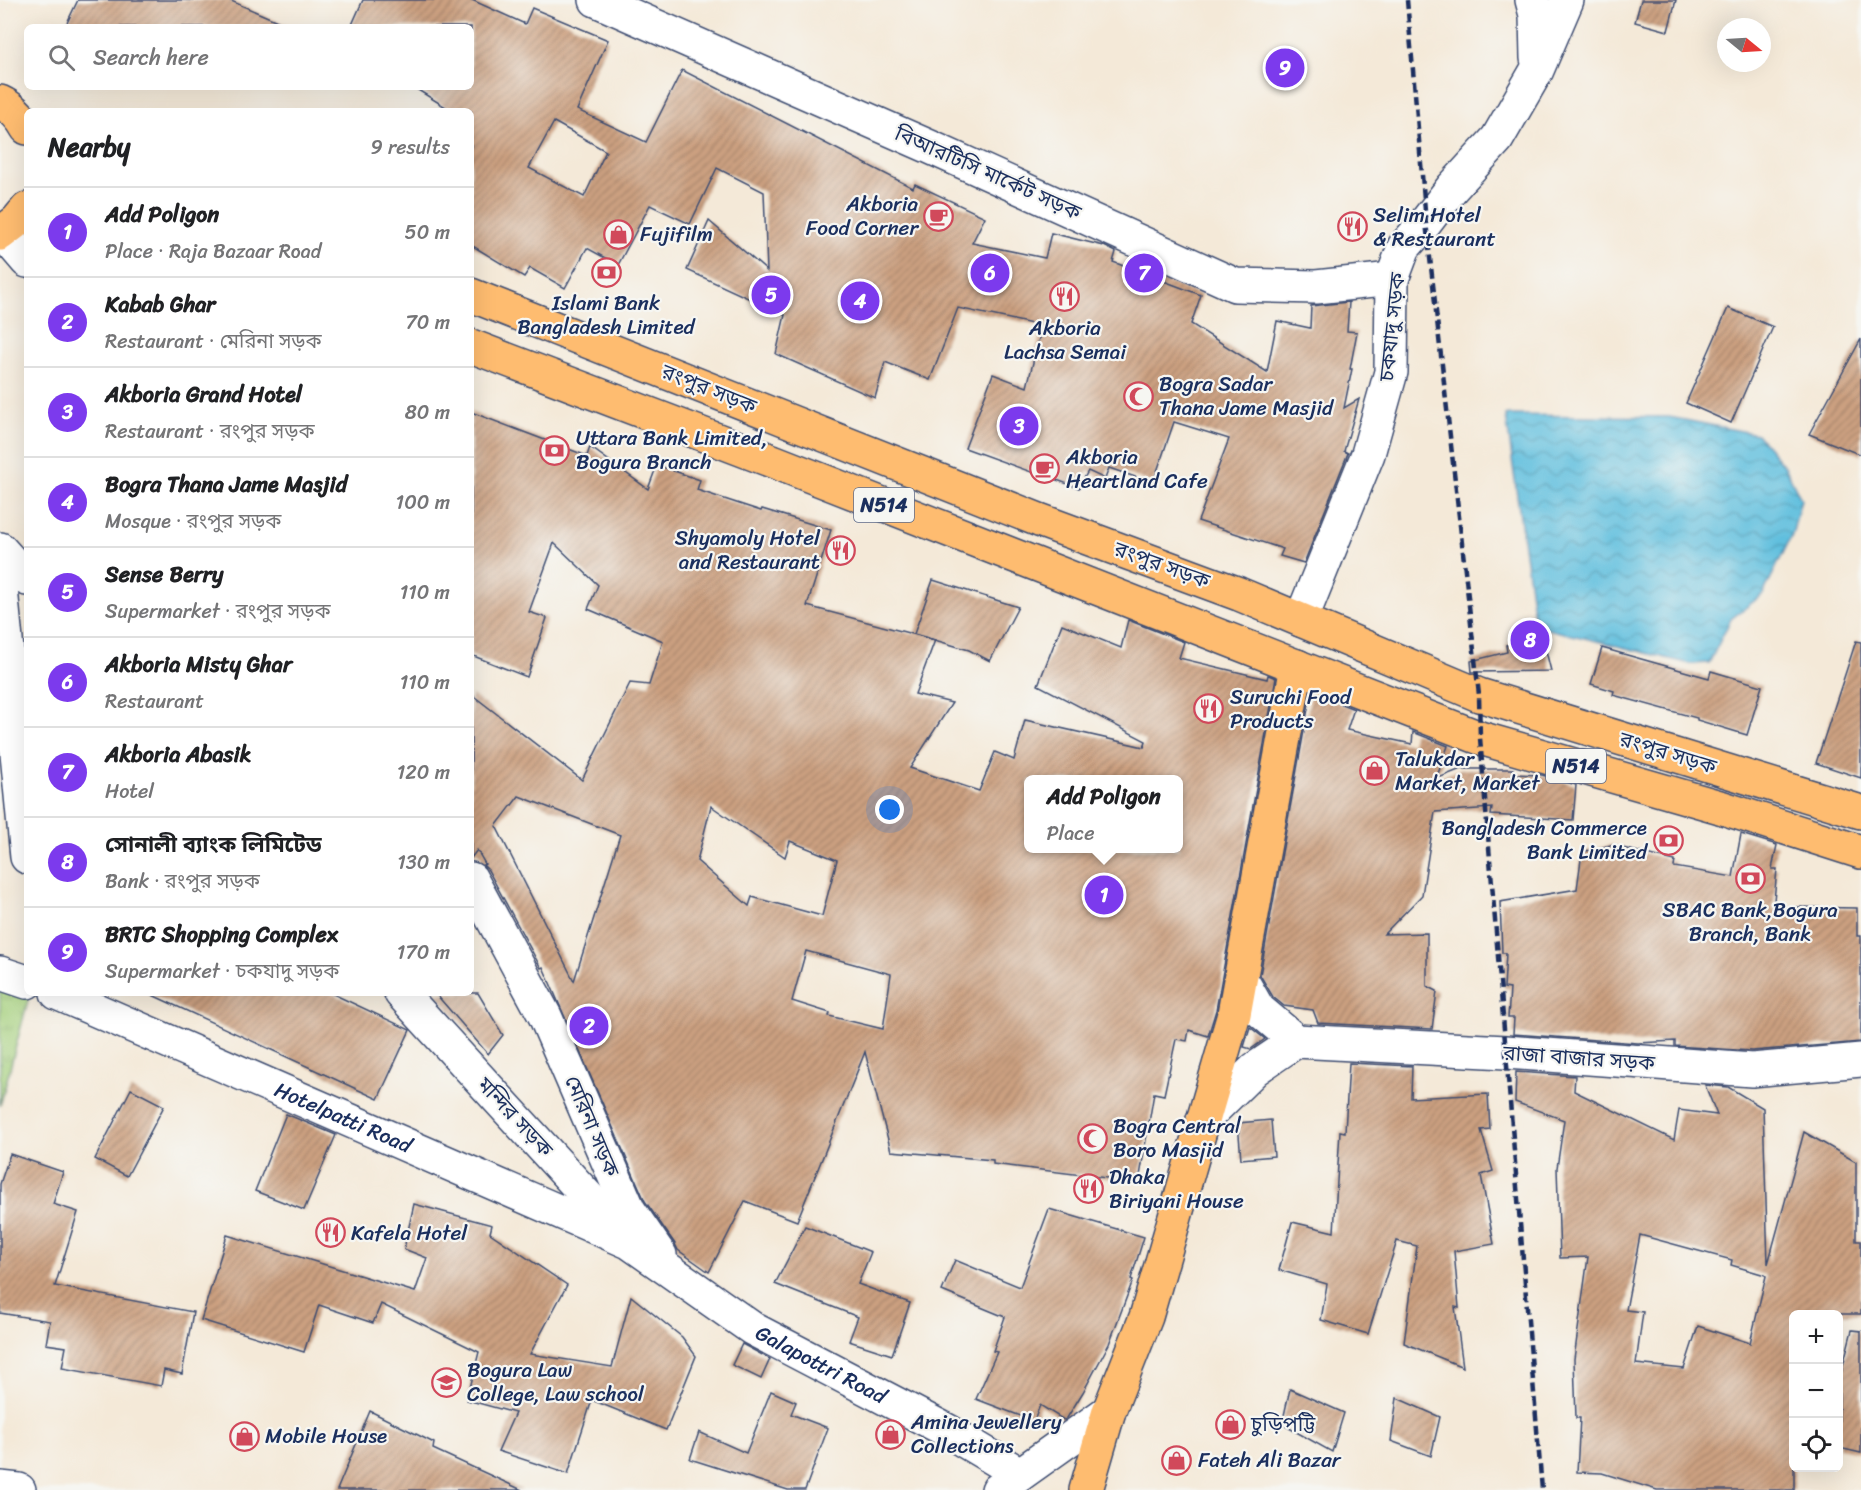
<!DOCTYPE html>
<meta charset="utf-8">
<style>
body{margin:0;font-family:Sriracha,"Noto Sans Bengali",sans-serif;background:#f2f2f2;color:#202124}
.controls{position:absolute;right:18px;bottom:18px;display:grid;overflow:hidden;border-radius:9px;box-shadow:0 6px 24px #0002}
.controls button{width:54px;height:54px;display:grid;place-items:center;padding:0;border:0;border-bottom:2px solid #e0e0e0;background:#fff;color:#202124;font:30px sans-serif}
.compass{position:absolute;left:1717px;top:18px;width:54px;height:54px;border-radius:50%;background:#fff;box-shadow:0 6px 24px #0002;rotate:108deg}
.you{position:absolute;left:890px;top:810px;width:21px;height:21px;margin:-15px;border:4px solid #fff;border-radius:50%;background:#1a73e8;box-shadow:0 0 0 9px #1a73e833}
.badge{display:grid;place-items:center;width:39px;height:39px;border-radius:50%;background:#7c3aed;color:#fff;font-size:20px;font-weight:700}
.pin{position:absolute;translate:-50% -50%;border:3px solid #fff;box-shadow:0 2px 6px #0006}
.popup{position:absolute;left:1024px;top:775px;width:159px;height:78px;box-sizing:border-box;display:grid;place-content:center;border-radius:9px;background:#fff;filter:drop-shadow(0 2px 4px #0005);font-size:20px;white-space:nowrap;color:#757577}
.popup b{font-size:22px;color:#202124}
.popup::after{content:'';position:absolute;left:50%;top:100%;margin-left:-12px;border:12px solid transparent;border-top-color:#fff}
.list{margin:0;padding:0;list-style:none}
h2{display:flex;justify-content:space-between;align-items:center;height:78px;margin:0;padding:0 24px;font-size:26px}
h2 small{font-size:20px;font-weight:400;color:#757577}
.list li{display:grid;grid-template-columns:39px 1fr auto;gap:18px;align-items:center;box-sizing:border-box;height:90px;padding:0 24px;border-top:2px solid #e0e0e0}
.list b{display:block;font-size:22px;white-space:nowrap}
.list p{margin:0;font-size:20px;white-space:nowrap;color:#757577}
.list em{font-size:20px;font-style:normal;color:#757577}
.icon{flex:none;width:33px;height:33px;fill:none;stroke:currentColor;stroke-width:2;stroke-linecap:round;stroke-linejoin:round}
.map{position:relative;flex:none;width:1861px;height:1490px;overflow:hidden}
.search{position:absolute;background:#fff;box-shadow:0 6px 24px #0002;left:24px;top:24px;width:450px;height:66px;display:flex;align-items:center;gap:15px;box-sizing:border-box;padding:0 21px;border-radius:9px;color:#757577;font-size:22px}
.panel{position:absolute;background:#fff;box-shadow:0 6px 24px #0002;left:24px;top:108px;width:450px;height:888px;border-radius:9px}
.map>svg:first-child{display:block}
</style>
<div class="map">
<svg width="1861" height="1490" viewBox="0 0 1861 1490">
<defs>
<pattern id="park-tufts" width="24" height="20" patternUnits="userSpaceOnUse" patternTransform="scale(1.5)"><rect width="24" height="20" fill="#a4cf7b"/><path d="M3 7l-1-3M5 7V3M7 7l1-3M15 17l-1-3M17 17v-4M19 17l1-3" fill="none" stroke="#8db26d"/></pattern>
<pattern id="water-waves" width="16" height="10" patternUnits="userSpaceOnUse" patternTransform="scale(1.5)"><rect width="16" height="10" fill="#60bfde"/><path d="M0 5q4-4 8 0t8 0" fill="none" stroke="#4e9cb7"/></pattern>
<pattern id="building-hatch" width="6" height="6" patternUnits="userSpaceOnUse" patternTransform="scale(1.5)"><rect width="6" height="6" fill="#cca080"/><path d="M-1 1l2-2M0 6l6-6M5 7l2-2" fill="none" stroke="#a5836c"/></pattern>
</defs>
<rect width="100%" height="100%" fill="#f6f6f2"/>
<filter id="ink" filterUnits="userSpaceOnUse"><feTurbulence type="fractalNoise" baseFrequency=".0167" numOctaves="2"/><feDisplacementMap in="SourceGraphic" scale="12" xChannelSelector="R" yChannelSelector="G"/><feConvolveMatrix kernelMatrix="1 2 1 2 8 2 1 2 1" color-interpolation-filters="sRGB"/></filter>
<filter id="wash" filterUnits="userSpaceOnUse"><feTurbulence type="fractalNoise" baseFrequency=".008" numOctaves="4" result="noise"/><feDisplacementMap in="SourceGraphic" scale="24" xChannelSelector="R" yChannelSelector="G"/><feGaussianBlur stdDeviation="1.35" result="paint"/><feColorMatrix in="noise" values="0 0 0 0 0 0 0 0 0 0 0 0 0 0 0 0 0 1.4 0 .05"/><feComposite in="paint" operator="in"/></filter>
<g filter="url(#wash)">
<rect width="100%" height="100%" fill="#f4e9d8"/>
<!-- park -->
<polygon fill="url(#park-tufts)" stroke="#607f6c" stroke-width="1.5" points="0,982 30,993 0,1106"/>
<!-- water -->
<polygon fill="url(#water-waves)" stroke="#3e779e" stroke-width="1.5" points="1506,415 1669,417 1757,434 1785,467 1801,499 1792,535 1763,594 1731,619 1709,663 1691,664 1535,626"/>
<g id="blocks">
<!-- building -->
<g fill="url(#building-hatch)" fill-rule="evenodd">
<polygon points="78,0 229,0 291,27 65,27"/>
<path d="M363,0H472L525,24L532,8L608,40L577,110L646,142L682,70L913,188L915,184L985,217L972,243L1045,258L1051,233L1104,246L1116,252L1113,262L1201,295L1191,324L1267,372L1277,321L1310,328L1311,306L1349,302L1347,331L1357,332L1350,369H1352L1344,408L1359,399L1344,451L1348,453L1304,563L1280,556L1283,549L1198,521L1229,439L1174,422L1153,483L1109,468L1105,479L1088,471L1079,488L1046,476L1045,477L965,448L993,374L1027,387L1042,326L958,308L930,380L885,362L875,398L776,354L785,315L687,270L709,221L767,271L764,192L717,168L690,224L650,205L618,265L587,248L565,288L530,268L524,277L471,245V111H452L413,87H471V27H351ZM554,122L606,151L584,197L529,168Z"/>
<polygon points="1641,0 1676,0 1668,31 1635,22"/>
<polygon points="1728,308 1773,327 1731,423 1686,403"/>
<polygon points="1861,339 1861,455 1809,434"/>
<path d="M471,412L587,456L590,447L648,489L657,465L700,480L697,490L761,511L762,509L831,530L807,606L935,640L915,694L952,703L910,768L979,791L995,752L1014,760L1025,720L1144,747L1146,741L1038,685L1062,624L1121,648L1128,620L1184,642L1179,658L1267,679L1268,675L1276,678L1216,1010L1208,1036L1189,1030L1187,1041L1176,1039L1164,1095L1154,1093L1139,1182L993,1164V1160L891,1151L865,1052L797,1221L745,1201L709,1272L678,1250L675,1244L645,1201L543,967L541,968L488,870L483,865L485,864L477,850L471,858V694L582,780L630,683L649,685L663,641L588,609L598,585L554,543L529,612L547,618L527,677L471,655ZM1029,780H1179V849H1029ZM519,796L620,835L574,981L496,826ZM711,806L785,857L790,841L837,860L822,916L752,897L749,906L697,861ZM806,951L891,974L883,1029L829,1016L830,1013L792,1001Z"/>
<polygon points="933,580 1018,607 990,661 969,650 914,634"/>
<polygon points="1856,641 1861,642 1861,778 1816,763"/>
<polygon points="1535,643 1535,646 1544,643 1551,671 1472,672 1471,661 1507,652 1506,645"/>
<polygon points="1602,648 1709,678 1711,671 1762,686 1747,735 1697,720 1697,718 1613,695 1614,691 1591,684"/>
<polygon points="1311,692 1354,709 1347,730 1412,744 1413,732 1448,746 1436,779 1461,769 1513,769 1513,774 1542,775 1576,785 1573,820 1491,815 1492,808 1435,812 1422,895 1384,934 1427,933 1427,986 1437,991 1432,1029 1318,1023 1313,1010 1284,1006 1273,997 1260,975"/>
<polygon points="1741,834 1777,845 1772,869 1777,869 1773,911 1792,907 1857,908 1857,936 1861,936 1861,1042 1752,1051 1675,1046 1675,1041 1638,1043 1513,1034 1514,1018 1508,1018 1510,989 1504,988 1506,953 1502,953 1500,902 1577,889 1582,852 1611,845 1675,861 1674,867 1733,877"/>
<polygon points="148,993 331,993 410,1030 378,1099"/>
<polygon points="435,993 478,993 503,1035 488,1054"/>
<polygon points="1250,1027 1265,1039 1251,1049 1244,1047"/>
<polygon points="1349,1063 1412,1066 1411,1098 1488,1094 1490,1129 1481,1130 1493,1171 1481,1175 1494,1244 1454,1251 1459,1308 1455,1307 1463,1367 1404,1343 1417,1246 1397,1241 1368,1334 1321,1320 1327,1284 1279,1270 1292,1222 1334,1232 1340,1131 1345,1132"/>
<path d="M1516,1072L1575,1076L1574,1091L1674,1140L1679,1110L1717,1115L1705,1085L1728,1087L1763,1108L1768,1264L1804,1132L1856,1162V1241H1861V1314H1794V1490H1657L1602,1473L1577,1472L1580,1418H1576L1574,1359L1588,1257L1560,1258L1557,1168L1564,1120L1515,1102ZM1640,1235L1732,1260L1731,1265L1765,1275L1766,1276L1750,1343L1698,1326L1684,1369L1636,1364L1643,1312L1626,1310Z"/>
<polygon points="131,1089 164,1106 127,1176 95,1159"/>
<polygon points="286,1114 336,1135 304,1210 255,1191"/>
<polygon points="1271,1120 1274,1156 1241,1159 1238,1123"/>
<polygon points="10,1154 63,1172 53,1204 78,1212 55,1286 193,1312 182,1374 164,1370 161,1386 62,1368 66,1347 46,1344 50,1321 0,1313 0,1184"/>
<polygon points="414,1204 492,1225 490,1233 567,1285 530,1354 612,1367 631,1296 682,1337 696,1356 666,1430 592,1400 568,1474 498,1451 515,1413 467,1400 479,1352 381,1304 373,1323 319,1305 304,1352 201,1320 227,1235 415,1292 427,1258 404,1249"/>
<polygon points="1049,1209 1144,1237 1131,1279 1133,1280 1109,1344 1083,1392 1067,1418 1064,1420 1040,1405 1034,1421 976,1399 997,1352 993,1351 1005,1317 942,1291 955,1260 1020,1287"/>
<polygon points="805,1226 871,1252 858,1284 910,1303 892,1355 849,1341 858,1317 775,1284"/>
<polygon points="1852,1330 1861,1331 1861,1453 1839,1448 1839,1381"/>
<polygon points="742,1344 770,1359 761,1379 732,1365"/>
<polygon points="1290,1389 1344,1413 1332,1452 1282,1424"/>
<polygon points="771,1391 796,1402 791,1414 828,1428 805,1490 788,1490 690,1459 699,1432 746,1453"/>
<polygon points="1397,1398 1440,1417 1431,1456 1391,1441"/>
<polygon points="370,1411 434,1443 433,1449 522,1490 337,1490"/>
</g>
</g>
</g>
<g filter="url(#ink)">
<use href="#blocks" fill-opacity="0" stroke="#3c4b70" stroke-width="1.5"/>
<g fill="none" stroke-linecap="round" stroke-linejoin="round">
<defs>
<g id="minor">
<polyline points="596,0 930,147 1235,285 1316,287 1392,279"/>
<polyline points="1532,0 1536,15 1537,58"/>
<polyline points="3,233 27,261"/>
<polyline points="0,549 27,579"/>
<polyline points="0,578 27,857"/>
<polyline points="1301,620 1368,454 1391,372 1392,279 1404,247 1426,222 1452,188 1497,139 1537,70 1567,0"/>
<polyline points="471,879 545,1016 629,1210 660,1255"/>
<polyline points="0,973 27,982"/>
<polyline points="1241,979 1258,1009 1296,1041"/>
<path id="s1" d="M57,993L629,1242L753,1329L948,1431L1020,1474"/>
<polyline points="401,993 621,1233"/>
<polyline points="1296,1041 1506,1052 1752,1070 1861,1060"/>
<polyline points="1203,1120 1255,1069 1296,1041"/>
<polyline points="0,1488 19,1490"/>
<polyline points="998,1490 1109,1411"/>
</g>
<polyline id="major" points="1086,1490 1109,1411 1146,1317 1234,1014 1297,666"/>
<g id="highway">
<path d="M0,102C11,107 21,117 27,128"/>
<polyline points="0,234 17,221 27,209"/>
<polyline points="471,295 1039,520 1239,594 1479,695 1861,812"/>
<polyline points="471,346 775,462 1480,738 1720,807 1861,852"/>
</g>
</defs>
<!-- minor casing -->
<use href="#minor" stroke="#3c4b70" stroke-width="36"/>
<!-- major casing -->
<use href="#major" stroke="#3c4b70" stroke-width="36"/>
<!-- highway casing -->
<use href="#highway" stroke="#3c4b70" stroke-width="36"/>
<!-- minor -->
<use href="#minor" stroke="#fff" stroke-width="33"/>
<!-- major -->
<use href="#major" stroke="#febc70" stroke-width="33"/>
<!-- highway -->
<use href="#highway" stroke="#febc70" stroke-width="33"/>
<!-- rail -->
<polyline stroke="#1b2f5e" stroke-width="4.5" stroke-dasharray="9 4.5" stroke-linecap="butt" points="1407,0 1426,222 1479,695 1480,738 1542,1490"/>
</g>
</g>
<!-- icons -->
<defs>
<symbol id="cafe-ring" viewBox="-11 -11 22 22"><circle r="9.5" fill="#f6f6f2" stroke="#d1495b" stroke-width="1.5"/><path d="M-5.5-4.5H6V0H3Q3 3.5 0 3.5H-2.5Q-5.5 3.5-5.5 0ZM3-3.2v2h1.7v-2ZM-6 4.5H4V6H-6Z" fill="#d1495b"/></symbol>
<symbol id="restaurant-ring" viewBox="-11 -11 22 22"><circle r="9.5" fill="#f6f6f2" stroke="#d1495b" stroke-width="1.5"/><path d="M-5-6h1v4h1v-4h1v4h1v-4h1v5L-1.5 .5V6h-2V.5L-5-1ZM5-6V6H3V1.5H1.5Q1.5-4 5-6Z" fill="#d1495b"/></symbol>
<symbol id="shop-ring" viewBox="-11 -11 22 22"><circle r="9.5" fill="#f6f6f2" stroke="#d1495b" stroke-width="1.5"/><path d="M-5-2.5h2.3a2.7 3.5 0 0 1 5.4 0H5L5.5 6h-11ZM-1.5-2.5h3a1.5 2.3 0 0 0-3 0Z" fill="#d1495b"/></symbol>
<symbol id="bank-ring" viewBox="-11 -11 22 22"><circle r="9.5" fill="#f6f6f2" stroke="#d1495b" stroke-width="1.5"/><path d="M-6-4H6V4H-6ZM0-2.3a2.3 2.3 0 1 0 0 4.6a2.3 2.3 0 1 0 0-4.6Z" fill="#d1495b"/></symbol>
<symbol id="mosque-ring" viewBox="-11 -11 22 22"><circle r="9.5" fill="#f6f6f2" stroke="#d1495b" stroke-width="1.5"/><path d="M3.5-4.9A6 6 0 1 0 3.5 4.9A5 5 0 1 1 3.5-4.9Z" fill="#d1495b"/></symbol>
<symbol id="school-ring" viewBox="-11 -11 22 22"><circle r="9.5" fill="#f6f6f2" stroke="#d1495b" stroke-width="1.5"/><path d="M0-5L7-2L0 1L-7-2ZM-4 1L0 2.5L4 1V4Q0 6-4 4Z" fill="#d1495b"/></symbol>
</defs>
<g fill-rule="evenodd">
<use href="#cafe-ring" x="922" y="200" width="33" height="33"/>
<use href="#restaurant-ring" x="1336" y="210" width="33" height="33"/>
<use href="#shop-ring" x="602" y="218" width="33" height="33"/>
<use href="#bank-ring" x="590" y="256" width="33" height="33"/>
<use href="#restaurant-ring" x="1048" y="280" width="33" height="33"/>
<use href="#mosque-ring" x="1122" y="380" width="33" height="33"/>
<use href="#bank-ring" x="538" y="434" width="33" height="33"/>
<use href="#cafe-ring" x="1028" y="452" width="33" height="33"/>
<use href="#restaurant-ring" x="824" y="534" width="33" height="33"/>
<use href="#restaurant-ring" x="1192" y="692" width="33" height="33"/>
<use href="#shop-ring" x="1358" y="754" width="33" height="33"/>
<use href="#bank-ring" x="1652" y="824" width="33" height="33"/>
<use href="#bank-ring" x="1734" y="862" width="33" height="33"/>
<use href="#mosque-ring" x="1076" y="1122" width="33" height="33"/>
<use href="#restaurant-ring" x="1072" y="1172" width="33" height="33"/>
<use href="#restaurant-ring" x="314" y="1216" width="33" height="33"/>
<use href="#school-ring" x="430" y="1366" width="33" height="33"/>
<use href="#shop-ring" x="1214" y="1408" width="33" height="33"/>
<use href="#shop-ring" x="874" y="1418" width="33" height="33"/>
<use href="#shop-ring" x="228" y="1420" width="33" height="33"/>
<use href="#shop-ring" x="1160" y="1444" width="33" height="33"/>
</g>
<g text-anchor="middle" stroke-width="4.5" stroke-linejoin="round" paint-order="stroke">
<!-- shield labels -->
<g fill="#f6f6f2" stroke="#5d6b8a" stroke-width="1.5">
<rect x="854" y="488" width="60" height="34" rx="4.5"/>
<rect x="1546" y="749" width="60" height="34" rx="4.5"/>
</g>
<g font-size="20" font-weight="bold" fill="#1b2f5e">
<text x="884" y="512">N514</text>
<text x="1576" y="773">N514</text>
</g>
<!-- street labels -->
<g font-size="21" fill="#1b2f5e" stroke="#f6f6f2">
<text transform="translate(988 173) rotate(24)" y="7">বিআরটিসি মার্কেট সড়ক</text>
<text transform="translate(1392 327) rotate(-84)" y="7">চকযাদু সড়ক</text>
<text transform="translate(709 389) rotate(22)" y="7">রংপুর সড়ক</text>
<text transform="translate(1162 565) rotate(20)" y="7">রংপুর সড়ক</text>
<text transform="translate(1668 753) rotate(17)" y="7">রংপুর সড়ক</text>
<text transform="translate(1579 1058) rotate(4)" y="7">রাজা বাজার সড়ক</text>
<text dy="7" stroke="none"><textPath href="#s1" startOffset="312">Hotelpatti Road</textPath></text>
<text transform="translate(515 1117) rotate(47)" y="7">মন্দির সড়ক</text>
<text transform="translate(592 1126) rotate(67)" y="7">মেরিনা সড়ক</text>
<text dy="7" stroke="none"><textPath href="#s1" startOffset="852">Galapottri Road</textPath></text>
</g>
<!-- poi labels -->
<g font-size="21" fill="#1b2f5e" stroke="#f6f6f2" text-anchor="start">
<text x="918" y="211" text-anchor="end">Akboria<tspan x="918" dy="24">Food Corner</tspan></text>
<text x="1373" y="222">Selim Hotel<tspan x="1373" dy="24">&amp; Restaurant</tspan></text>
<text x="640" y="241">Fujifilm</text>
<text x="606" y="310" text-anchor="middle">Islami Bank<tspan x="606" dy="24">Bangladesh Limited</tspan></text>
<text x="1065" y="335" text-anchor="middle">Akboria<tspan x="1065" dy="24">Lachsa Semai</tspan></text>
<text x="1159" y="391">Bogra Sadar<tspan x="1159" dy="24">Thana Jame Masjid</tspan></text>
<text x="576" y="445">Uttara Bank Limited,<tspan x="576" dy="24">Bogura Branch</tspan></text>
<text x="1066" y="464">Akboria<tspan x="1066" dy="24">Heartland Cafe</tspan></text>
<text x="820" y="545" text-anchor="end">Shyamoly Hotel<tspan x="820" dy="24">and Restaurant</tspan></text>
<text x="1230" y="704">Suruchi Food<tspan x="1230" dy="24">Products</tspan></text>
<text x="1395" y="766">Talukdar<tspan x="1395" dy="24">Market, Market</tspan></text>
<text x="1647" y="835" text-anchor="end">Bangladesh Commerce<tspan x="1647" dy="24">Bank Limited</tspan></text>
<text x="1750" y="917" text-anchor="middle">SBAC Bank,Bogura<tspan x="1750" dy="24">Branch, Bank</tspan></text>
<text x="1113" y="1133">Bogra Central<tspan x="1113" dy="24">Boro Masjid</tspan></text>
<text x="1109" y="1184">Dhaka<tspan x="1109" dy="24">Biriyani House</tspan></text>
<text x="351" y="1240">Kafela Hotel</text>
<text x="467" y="1377">Bogura Law<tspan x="467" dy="24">College, Law school</tspan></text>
<text x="911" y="1429">Amina Jewellery<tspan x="911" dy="24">Collections</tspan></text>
<text x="1251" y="1431">চুড়িপট্টি</text>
<text x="265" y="1443">Mobile House</text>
<text x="1198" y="1467">Fateh Ali Bazar</text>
</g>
</g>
</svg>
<div class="controls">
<button>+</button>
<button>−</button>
<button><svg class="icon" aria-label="locate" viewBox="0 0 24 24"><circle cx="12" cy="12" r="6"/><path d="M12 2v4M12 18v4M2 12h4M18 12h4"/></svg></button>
</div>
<svg class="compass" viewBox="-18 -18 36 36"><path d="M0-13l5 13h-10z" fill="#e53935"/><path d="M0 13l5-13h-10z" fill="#757577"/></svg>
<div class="you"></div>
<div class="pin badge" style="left:1104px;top:895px">1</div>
<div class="popup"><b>Add Poligon</b>Place</div>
<div class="pin badge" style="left:589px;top:1026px">2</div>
<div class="pin badge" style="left:1019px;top:426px">3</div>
<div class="pin badge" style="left:860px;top:301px">4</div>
<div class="pin badge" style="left:771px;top:295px">5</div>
<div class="pin badge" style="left:990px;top:273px">6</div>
<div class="pin badge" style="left:1144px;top:273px">7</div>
<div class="pin badge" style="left:1530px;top:640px">8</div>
<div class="pin badge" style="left:1285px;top:68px">9</div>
<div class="search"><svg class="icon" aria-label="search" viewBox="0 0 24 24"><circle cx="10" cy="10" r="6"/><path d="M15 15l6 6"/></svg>Search here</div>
<section class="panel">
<h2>Nearby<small>9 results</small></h2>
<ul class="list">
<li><span class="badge">1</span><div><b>Add Poligon</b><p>Place · Raja Bazaar Road</p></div><em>50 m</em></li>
<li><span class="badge">2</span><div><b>Kabab Ghar</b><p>Restaurant · মেরিনা সড়ক</p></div><em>70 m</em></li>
<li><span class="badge">3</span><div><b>Akboria Grand Hotel</b><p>Restaurant · রংপুর সড়ক</p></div><em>80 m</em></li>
<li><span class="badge">4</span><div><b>Bogra Thana Jame Masjid</b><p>Mosque · রংপুর সড়ক</p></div><em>100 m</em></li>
<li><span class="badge">5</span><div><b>Sense Berry</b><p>Supermarket · রংপুর সড়ক</p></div><em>110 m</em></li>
<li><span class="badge">6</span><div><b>Akboria Misty Ghar</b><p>Restaurant</p></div><em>110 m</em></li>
<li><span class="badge">7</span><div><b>Akboria Abasik</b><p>Hotel</p></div><em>120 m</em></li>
<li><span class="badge">8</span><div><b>সোনালী ব্যাংক লিমিটেড</b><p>Bank · রংপুর সড়ক</p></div><em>130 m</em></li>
<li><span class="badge">9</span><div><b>BRTC Shopping Complex</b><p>Supermarket · চকযাদু সড়ক</p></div><em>170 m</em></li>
</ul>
</section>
</div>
